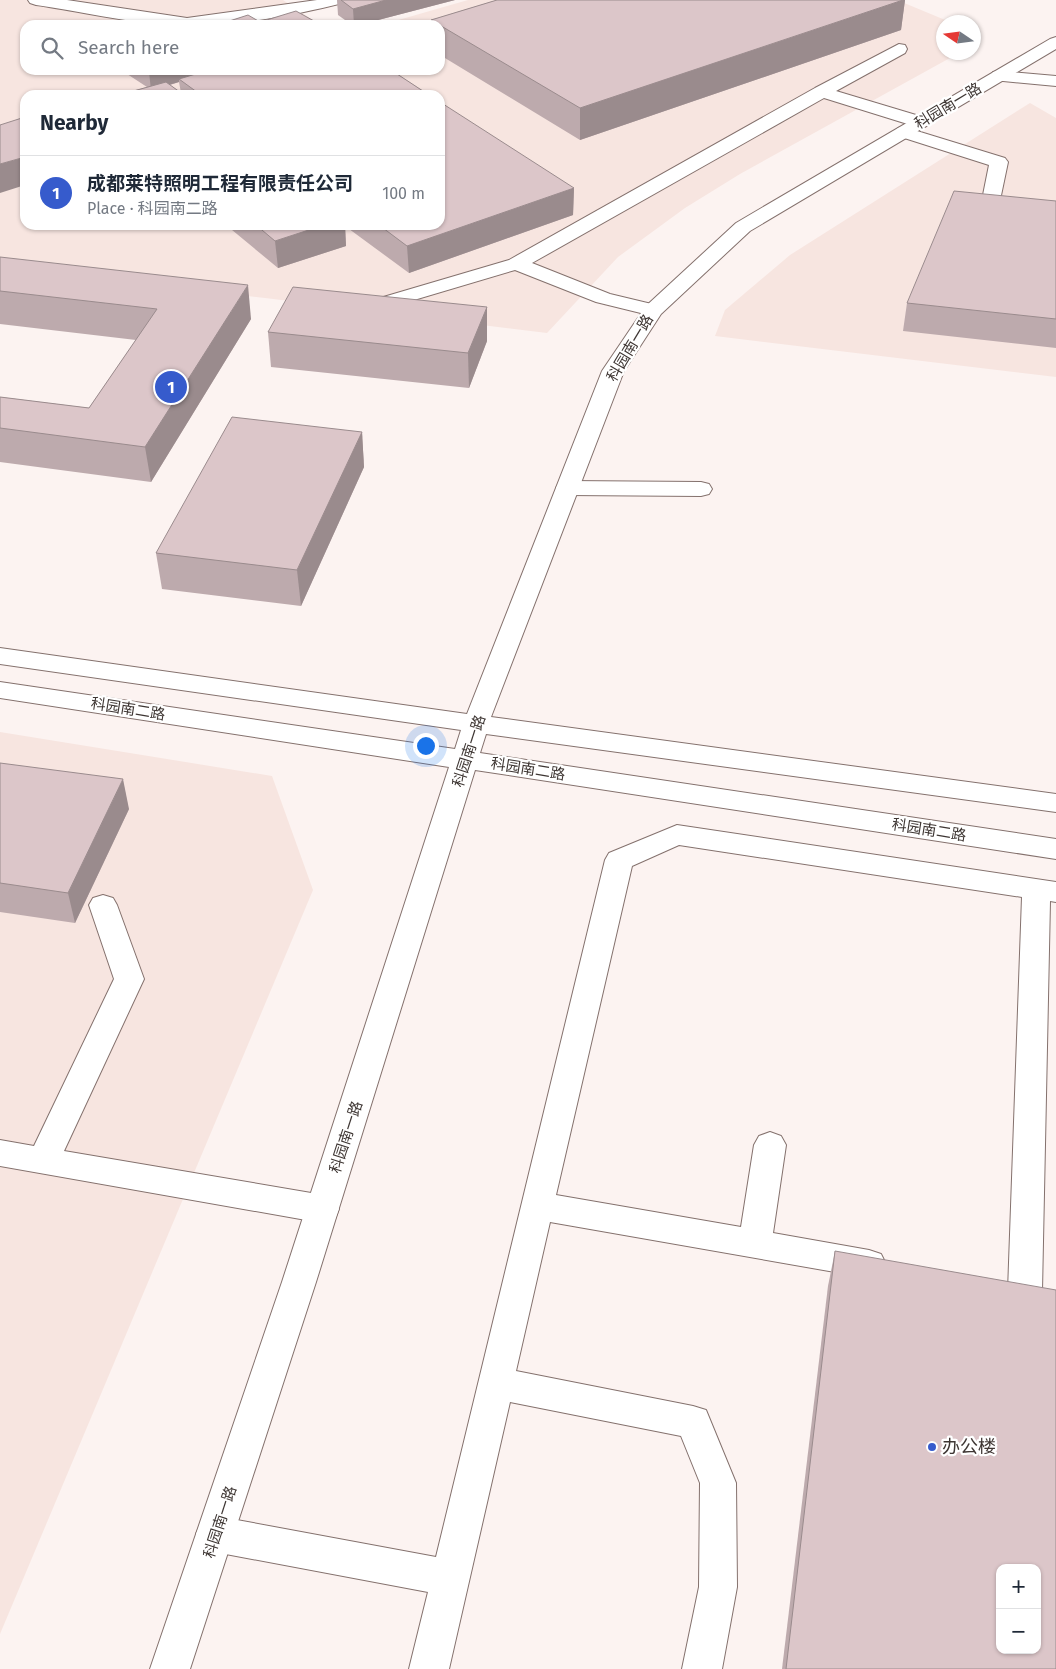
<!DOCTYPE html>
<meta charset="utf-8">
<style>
body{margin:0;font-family:"Fira Sans","Noto Sans SC",sans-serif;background:#f6f6f7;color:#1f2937}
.controls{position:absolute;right:15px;bottom:15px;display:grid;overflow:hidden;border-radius:10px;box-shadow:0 1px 4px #0004}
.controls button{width:45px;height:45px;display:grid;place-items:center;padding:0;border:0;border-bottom:1px solid #e0e1e3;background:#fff;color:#1f2937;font:25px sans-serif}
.compass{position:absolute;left:936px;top:15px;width:45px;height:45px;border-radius:50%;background:#fff;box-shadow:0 1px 4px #0004;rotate:283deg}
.you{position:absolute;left:425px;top:745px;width:18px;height:18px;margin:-12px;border:4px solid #fff;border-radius:50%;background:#1a73e8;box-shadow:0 0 0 8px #1a73e833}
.badge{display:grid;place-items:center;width:32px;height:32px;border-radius:50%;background:#365bcc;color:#fff;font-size:16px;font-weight:700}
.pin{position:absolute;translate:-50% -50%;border:2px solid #fff;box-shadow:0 1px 5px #0006}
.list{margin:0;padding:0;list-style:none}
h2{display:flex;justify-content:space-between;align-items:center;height:65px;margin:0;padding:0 20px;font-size:21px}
h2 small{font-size:16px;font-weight:400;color:#747a83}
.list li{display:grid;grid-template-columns:32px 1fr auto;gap:15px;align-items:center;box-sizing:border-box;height:75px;padding:0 20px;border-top:1px solid #e0e1e3}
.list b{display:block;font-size:19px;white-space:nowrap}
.list p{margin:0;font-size:16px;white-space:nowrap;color:#747a83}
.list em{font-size:16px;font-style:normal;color:#747a83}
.icon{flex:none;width:28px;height:28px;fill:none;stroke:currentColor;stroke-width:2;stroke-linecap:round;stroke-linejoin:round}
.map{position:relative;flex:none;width:1056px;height:1669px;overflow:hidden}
.search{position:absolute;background:#fff;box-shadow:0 1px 4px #0004;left:20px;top:20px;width:425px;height:55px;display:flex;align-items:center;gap:12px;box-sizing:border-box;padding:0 18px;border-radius:15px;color:#747a83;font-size:19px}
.panel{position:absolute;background:#fff;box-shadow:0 1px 4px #0004;left:20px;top:90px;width:425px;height:140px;border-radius:15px}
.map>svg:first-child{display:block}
</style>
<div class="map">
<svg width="1056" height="1669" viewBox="0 0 1056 1669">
<rect width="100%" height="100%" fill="#fcf3f1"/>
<!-- built -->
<g fill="#f7e5e0" fill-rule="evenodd">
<path d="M0,0H283L320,25H25V70H440V25H381L468,0H897L950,22H944V52L959,53L740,174L685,208L618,257L547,333L265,298L0,269ZM25,95H440V225H25Z"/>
<polygon points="1030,103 1056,118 1056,377 715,336 725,310 790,255"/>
<polygon points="0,732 272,776 313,890 0,1634"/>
</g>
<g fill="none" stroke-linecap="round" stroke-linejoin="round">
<defs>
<g id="lane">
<path d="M28,0H67L187,18L317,0H345L343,3C292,16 221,29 168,25C125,22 79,11 36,5L30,3Z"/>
<polygon points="899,44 905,45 907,49 905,53 836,91 926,118 929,122 926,126 920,127 914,126 824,98 532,263 610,294 660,306 663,310 660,314 653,316 596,302 515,270 387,308 380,306 377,302 380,298 509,260 815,88"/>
<polygon points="999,71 1056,76 1056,86 993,80 991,76 993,72"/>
<polygon points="904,127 1005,158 1008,162 999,205 1056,211 1056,223 982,214 980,210 989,165 898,136 895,132 898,128"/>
<polygon points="567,481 701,482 709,484 712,489 709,494 701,496 567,495 559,493 556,488 559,483"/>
<polygon points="677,825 1056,882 1056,902 1050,901 1042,1291 1037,1301 1025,1306 1013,1301 1008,1291 1022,897 679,845 632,866 556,1195 741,1227 754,1145 759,1136 770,1132 781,1136 786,1145 773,1233 869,1250 881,1254 886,1264 881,1274 869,1278 550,1222 516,1371 693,1406 706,1410 736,1483 737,1587 722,1669 682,1669 699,1587 700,1483 681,1436 510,1402 449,1669 409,1669 428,1592 215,1552 202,1547 196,1534 202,1521 215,1516 436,1557 605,860 609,853"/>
<polygon points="103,895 113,898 117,905 144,979 64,1151 323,1195 335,1199 339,1209 335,1219 323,1223 0,1166 0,1140 34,1146 114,979 89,905 93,898"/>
</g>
<polygon id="street" points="1056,37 1056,49 750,231 661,314 624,371 491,717 1056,794 1056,812 486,734 480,753 1056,839 1056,859 475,770 316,1282 190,1669 150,1669 282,1282 449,767 0,698 0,682 455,749 461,730 0,664 0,648 467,714 602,371 646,306 736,223 1050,39"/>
</defs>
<!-- lane casing -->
<use href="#lane" stroke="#84716d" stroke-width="2"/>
<!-- street casing -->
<use href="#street" stroke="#84716d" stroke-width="2"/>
<!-- lane -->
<use href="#lane" fill="#fff" fill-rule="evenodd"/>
<!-- street -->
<use href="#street" fill="#fff" fill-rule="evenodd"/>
</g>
<!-- wall -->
<g fill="#bdaaad" fill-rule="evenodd">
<polygon points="337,0 455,0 359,25 352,25 338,15"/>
<polygon points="497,0 905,0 901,30 580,140 440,55 440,25 432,25 431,20"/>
<path d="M124,70H391L429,95H119L147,87L124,72ZM179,82L181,93L170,85Z"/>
<polygon points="574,188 573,215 409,273 345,226 346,246 278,268 226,225 440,225"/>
<polygon points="1056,201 1056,348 903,331 907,303"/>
<polygon points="0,257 251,319 151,482 0,462 0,397 89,408 136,340 0,324"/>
<polygon points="487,307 487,341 469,388 271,367 268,332"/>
<polygon points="362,432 364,467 301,606 162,589 156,553"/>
<polygon points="0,763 129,809 75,923 0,912"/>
<polygon points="835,1251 1056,1669 782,1669 828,1286"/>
</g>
<!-- shaded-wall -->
<g fill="#9a8b8d">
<polygon points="386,0 455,0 359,25 354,25 353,9"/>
<polygon points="903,0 905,0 901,30 580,140 580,108"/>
<polygon points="314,21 314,25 300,25"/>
<polygon points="155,70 216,70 179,79 179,82 151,90 149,72"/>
<polygon points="25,157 25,185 0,193 0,164"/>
<polygon points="574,188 573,215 409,273 407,246"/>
<polygon points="324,225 345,225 346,246 278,268 275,241"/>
<polygon points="248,285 251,319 151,482 145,447"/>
<polygon points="487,307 487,341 469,388 468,353"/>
<polygon points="362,432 364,467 301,606 297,570"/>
<polygon points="123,779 129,809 75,923 68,893"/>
</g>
<!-- building -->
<g fill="#dcc6c9" stroke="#9a8b8d" fill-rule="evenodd">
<polygon points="341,0 386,0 353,9"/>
<polygon points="497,0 903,0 580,108 431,20"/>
<polygon points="296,11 314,21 300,25 217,25 248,15 260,22"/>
<polygon points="146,70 155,70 149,72"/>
<polygon points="209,70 391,70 429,95 201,95 179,79"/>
<polygon points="166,82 184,95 119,95"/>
<polygon points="440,102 574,188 407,246 379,225 440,225"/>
<polygon points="25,117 25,157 0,164 0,125"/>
<polygon points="954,191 1056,201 1056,319 907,303"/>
<polygon points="256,225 324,225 275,241"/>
<polygon points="0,257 248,285 145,447 0,428 0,397 89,408 157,309 0,291"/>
<polygon points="293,287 487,307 468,353 268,332"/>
<polygon points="232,417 362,432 297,570 156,553"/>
<polygon points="0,763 123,779 68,893 0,883"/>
<path d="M835,1251L1056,1290V1669H786ZM1000,1568H1037V1650H1000Z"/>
</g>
<!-- markers -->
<circle fill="#365bcc" stroke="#fff" stroke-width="2" cx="932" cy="1447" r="5"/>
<g text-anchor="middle" stroke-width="4.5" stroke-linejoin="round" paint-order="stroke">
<!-- street labels -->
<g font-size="15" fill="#3e3633" stroke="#fff">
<text transform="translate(948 106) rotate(-31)" y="5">科园南一路</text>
<text transform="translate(630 348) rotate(-59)" y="5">科园南一路</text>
<text transform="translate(128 709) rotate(9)" y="5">科园南二路</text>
<text transform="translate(469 751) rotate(-72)" y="5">科园南一路</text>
<text transform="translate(528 769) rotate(9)" y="5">科园南二路</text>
<text transform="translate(929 830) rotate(9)" y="5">科园南二路</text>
<text transform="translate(346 1137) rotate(-72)" y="5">科园南一路</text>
<text transform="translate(220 1522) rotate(-72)" y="5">科园南一路</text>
</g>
<!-- near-poi labels -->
<g font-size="18" fill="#3e3633" stroke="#fff" text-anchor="start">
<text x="942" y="1453">办公楼</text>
</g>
</g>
</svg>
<div class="controls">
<button>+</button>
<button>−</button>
</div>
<svg class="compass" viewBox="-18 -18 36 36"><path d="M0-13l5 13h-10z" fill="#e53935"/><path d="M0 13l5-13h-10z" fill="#747a83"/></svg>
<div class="you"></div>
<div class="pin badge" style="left:171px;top:387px">1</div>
<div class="search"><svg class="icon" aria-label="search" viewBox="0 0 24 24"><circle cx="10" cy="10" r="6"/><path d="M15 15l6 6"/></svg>Search here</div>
<section class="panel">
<h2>Nearby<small></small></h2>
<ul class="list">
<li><span class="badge">1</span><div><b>成都莱特照明工程有限责任公司</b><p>Place · 科园南二路</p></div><em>100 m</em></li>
</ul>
</section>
</div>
